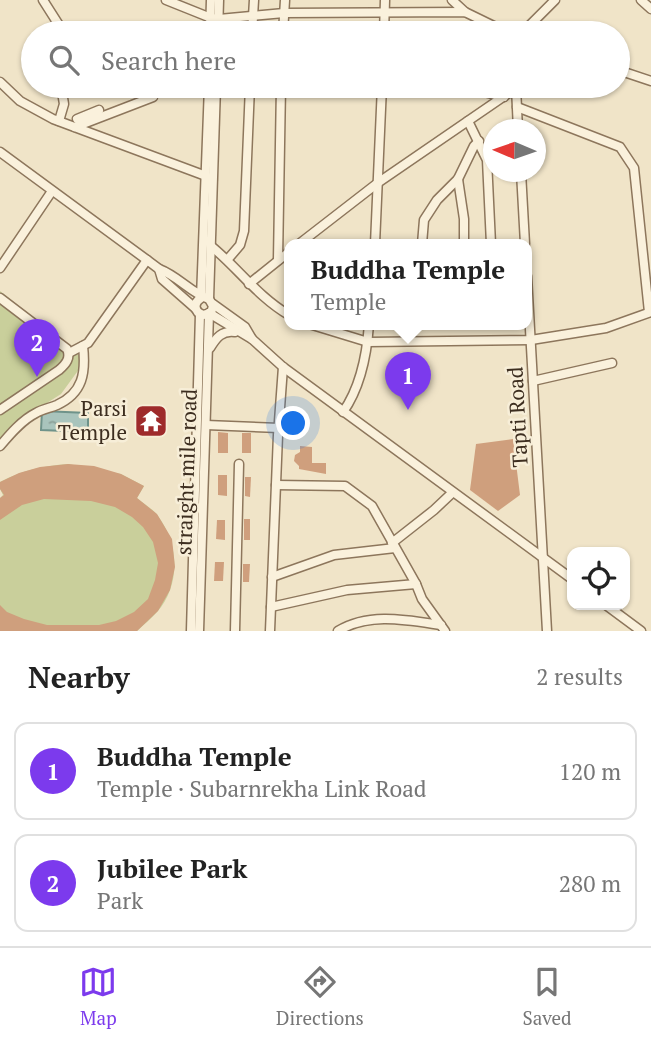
<!DOCTYPE html>
<meta charset="utf-8">
<style>
body{margin:0;font-family:"PT Serif",serif;background:#f2f2f2;color:#222}
.controls{position:absolute;right:21px;bottom:21px;display:grid;overflow:hidden;border-radius:14px;box-shadow:0 2px 5px #0004}
.controls button{width:63px;height:63px;display:grid;place-items:center;padding:0;border:0;border-bottom:2px solid #e0e0e0;background:#fff;color:#222;font:35px sans-serif}
.compass{position:absolute;left:483px;top:119px;width:63px;height:63px;border-radius:50%;background:#fff;box-shadow:0 2px 5px #0004;rotate:272deg}
.you{position:absolute;left:294px;top:424px;width:24px;height:24px;margin:-18px;border:5px solid #fff;border-radius:50%;background:#1a73e8;box-shadow:0 0 0 10px #1a73e833}
.badge{display:grid;place-items:center;width:46px;height:46px;border-radius:50%;background:#7c3aed;color:#fff;font-size:23px;font-weight:700}
.pin{position:absolute;translate:-50% -58px;filter:drop-shadow(0 2px 4px #0008)}
.pin::after{content:'';position:absolute;top:37px;width:24px;height:21px;background:inherit;clip-path:polygon(0 0,100% 0,50% 100%)}
.popup{position:absolute;left:284px;top:239px;width:248px;height:91px;box-sizing:border-box;display:grid;place-content:center;border-radius:14px;background:#fff;filter:drop-shadow(0 2px 5px #0005);font-size:23px;white-space:nowrap;color:#767676}
.popup b{font-size:26px;color:#222}
.popup::after{content:'';position:absolute;left:50%;top:100%;margin-left:-14px;border:14px solid transparent;border-top-color:#fff}
.list{margin:0;padding:0;list-style:none}
h2{display:flex;justify-content:space-between;align-items:center;height:91px;margin:0;padding:0 28px;font-size:30px}
h2 small{font-size:23px;font-weight:400;color:#767676}
.list li{display:grid;grid-template-columns:46px 1fr auto;gap:21px;align-items:center;box-sizing:border-box;height:98px;margin:0 14px 14px;padding:0 14px;border:2px solid #e0e0e0;border-radius:14px}
.list b{display:block;font-size:26px;white-space:nowrap}
.list p{margin:0;font-size:23px;white-space:nowrap;color:#767676}
.list em{font-size:23px;font-style:normal;color:#767676}
.icon{flex:none;width:38px;height:38px;fill:none;stroke:currentColor;stroke-width:2;stroke-linecap:round;stroke-linejoin:round}
.map{position:relative;flex:none;width:651px;height:631px;overflow:hidden}
.search{position:absolute;background:#fff;box-shadow:0 2px 5px #0004;left:21px;right:21px;top:21px;height:77px;display:flex;align-items:center;gap:18px;box-sizing:border-box;padding:0 24px;border-radius:38px;color:#767676;font-size:26px}
.sheet{height:315px;background:#fff}
nav{display:flex;justify-content:space-around;align-items:center;box-sizing:border-box;height:98px;border-top:2px solid #e0e0e0;background:#fff;font-size:19px;color:#767676}
nav a{display:grid;justify-items:center;gap:4px}
nav .on{color:#7c3aed}
.map>svg:first-child{display:block}
</style>
<div class="map">
<svg width="651" height="631" viewBox="0 0 651 631">
<defs>
<pattern id="water-ripples" width="26" height="14" patternUnits="userSpaceOnUse" patternTransform="scale(1.75)"><rect width="26" height="14" fill="#a9c4bc"/><path d="M2 4q2-2 4 0t4 0M15 11q2-2 4 0t4 0" fill="none" stroke="#8ba098"/></pattern>
</defs>
<rect width="100%" height="100%" fill="#f0e4c8"/>
<!-- park -->
<g fill="#c9cf9b">
<polygon points="0,291 60,338 85,361 61,394 36,410 0,438"/>
<path d="M68,464L121,474L144,486L137,498C144,504 153,509 158,516C179,544 181,585 157,612C151,619 143,625 137,631H0V498L3,495L0,489V482C23,470 43,466 68,464Z"/>
</g>
<!-- water -->
<polygon fill="url(#water-ripples)" stroke="#6f938a" stroke-width="2" points="42,411 88,413 88,432 41,430"/>
<!-- building -->
<g fill="#cf9f7d">
<polygon points="218,432 228,433 228,453 218,453"/>
<rect x="242" y="433" width="9" height="20"/>
<polygon points="513,439 520,495 498,511 470,490 476,444"/>
<polygon points="300,446 312,447 312,463 326,463 326,474 299,469 299,466 294,461 295,455 300,452"/>
<polygon points="68,464 94,466 121,474 144,486 137,498 157,514 172,539 175,567 170,590 158,611 137,631 0,631 0,605 7,612 24,619 47,625 99,625 116,621 134,612 148,599 155,580 158,563 153,542 143,527 132,517 115,507 91,501 44,499 22,505 0,520 0,498 4,495 0,489 0,482 19,473 40,467"/>
<polygon points="218,475 227,475 227,496 218,495"/>
<polygon points="245,477 251,477 250,497 245,496"/>
<rect x="244" y="519" width="6" height="21"/>
<polygon points="217,520 225,520 225,540 216,539"/>
<polygon points="215,562 224,562 223,581 214,581"/>
<polygon points="243,564 250,564 249,582 243,582"/>
</g>
<g fill="none" stroke-linecap="round" stroke-linejoin="round">
<defs>
<g id="minor">
<polyline points="43,0 64,33"/>
<polyline points="166,0 211,18 219,19 284,13 465,12 508,33"/>
<polyline points="452,0 465,12"/>
<polyline points="641,0 651,9"/>
<polyline points="210,33 211,0"/>
<polyline points="218,33 219,0"/>
<polyline points="252,33 254,0"/>
<polyline points="283,33 285,0"/>
<polyline points="384,33 385,0"/>
<polyline points="522,33 555,0"/>
<polyline points="618,70 651,81"/>
<polyline points="0,82 20,101 53,119 206,176"/>
<polyline points="417,86 468,88 504,97"/>
<polyline points="516,87 518,130"/>
<polyline points="517,107 620,147 634,168 649,312"/>
<polyline points="77,119 99,110"/>
<polyline points="59,121 64,104 61,86"/>
<polyline points="468,121 487,160 491,244"/>
<polyline points="75,127 153,97"/>
<polyline points="0,152 147,260 159,269 162,279 195,308"/>
<polyline points="521,172 525,244"/>
<polyline points="458,179 464,219 464,244"/>
<polyline points="299,244 379,182 516,88"/>
<polyline points="375,244 382,86"/>
<polyline points="422,244 424,220 437,200 458,179 474,146 479,141"/>
<path d="M211,246C238,268 258,297 289,315"/>
<polyline points="228,259 240,245 244,231 250,86"/>
<polyline points="278,260 281,86"/>
<polyline points="0,268 52,191"/>
<path d="M159,269C178,276 191,293 209,299L213,306L211,313L203,315C194,312 193,303 201,298L209,86"/>
<polyline points="527,276 547,631"/>
<polyline points="249,284 289,252"/>
<path d="M0,298L67,349C71,358 66,364 59,370L0,410"/>
<polyline points="209,299 216,86"/>
<polyline points="213,304 245,327 252,339"/>
<polyline points="209,313 252,339 283,367 572,579"/>
<polyline points="309,324 368,342 531,340 606,328 651,312"/>
<path d="M210,348C216,338 222,330 235,332"/>
<polyline points="69,353 88,343 147,260"/>
<polyline points="533,381 612,363"/>
<path d="M343,412C360,388 367,353 369,324"/>
<polyline points="206,425 279,428"/>
<path d="M0,446C10,434 22,420 36,413C42,409 50,408 57,405C83,393 86,373 83,346"/>
<polyline points="276,485 345,486 372,506 416,584 422,599 445,631"/>
<polyline points="392,543 434,510 452,493"/>
<polyline points="272,577 334,555 395,548"/>
<polyline points="606,605 641,631"/>
<polyline points="271,607 347,590 416,584"/>
<polyline points="191,631 200,314"/>
<polyline points="199,631 209,313"/>
<polyline points="235,631 239,464"/>
<polyline points="270,631 278,435 283,367"/>
<path d="M338,631C369,612 407,620 441,625"/>
</g>
</defs>
<!-- minor casing -->
<use href="#minor" stroke="#8d765c" stroke-width="11"/>
<!-- minor -->
<use href="#minor" stroke="#faf1dc" stroke-width="8"/>
</g>
<!-- icons -->
<defs>
<symbol id="temple-square" viewBox="-11 -11 22 22"><rect x="-9" y="-9" width="18" height="18" rx="4" fill="#9e2a2b" stroke="#f7eed8"/><path d="M0-6L5-2H3V0L6.5 2.5H4V6H1.5V3h-3V6H-4V2.5H-6.5L-3 0V-2H-5Z" fill="#fff"/></symbol>
</defs>
<g fill-rule="evenodd">
<use href="#temple-square" x="132" y="402" width="38" height="38"/>
</g>
<g text-anchor="middle" stroke-width="5" stroke-linejoin="round" paint-order="stroke">
<!-- poi labels -->
<g font-size="21" fill="#3d2e20" stroke="#f7eed8" text-anchor="end">
<text x="127" y="416">Parsi<tspan x="127" dy="24">Temple</tspan></text>
</g>
<!-- street labels -->
<g font-size="21" fill="#3d2e20" stroke="#f7eed8">
<text transform="translate(518 417) rotate(-93)" y="7">Tapti Road</text>
<text transform="translate(187 472) rotate(-88)" y="7">straight mile road</text>
</g>
</g>
</svg>
<div class="controls">
<button><svg class="icon" aria-label="locate" viewBox="0 0 24 24"><circle cx="12" cy="12" r="6"/><path d="M12 2v4M12 18v4M2 12h4M18 12h4"/></svg></button>
</div>
<svg class="compass" viewBox="-18 -18 36 36"><path d="M0-13l5 13h-10z" fill="#e53935"/><path d="M0 13l5-13h-10z" fill="#767676"/></svg>
<div class="you"></div>
<div class="pin badge" style="left:408px;top:410px">1</div>
<div class="popup"><b>Buddha Temple</b>Temple</div>
<div class="pin badge" style="left:37px;top:377px">2</div>
<div class="search"><svg class="icon" aria-label="search" viewBox="0 0 24 24"><circle cx="10" cy="10" r="6"/><path d="M15 15l6 6"/></svg>Search here</div>
</div>
<section class="sheet">
<h2>Nearby<small>2 results</small></h2>
<ul class="list">
<li><span class="badge">1</span><div><b>Buddha Temple</b><p>Temple · Subarnrekha Link Road</p></div><em>120 m</em></li>
<li><span class="badge">2</span><div><b>Jubilee Park</b><p>Park</p></div><em>280 m</em></li>
</ul>
</section>
<nav>
<a class="on"><svg class="icon" aria-label="map" viewBox="0 0 24 24"><path d="M3 6l6-2 6 2 6-2v14l-6 2-6-2-6 2zM9 4v14M15 6v14"/></svg>Map</a>
<a><svg class="icon" aria-label="directions" viewBox="0 0 24 24"><path d="M12 3l9 9-9 9-9-9zM9 14v-3h6M13 9l2 2-2 2"/></svg>Directions</a>
<a><svg class="icon" aria-label="saved" viewBox="0 0 24 24"><path d="M7 4h10v16l-5-4-5 4z"/></svg>Saved</a>
</nav>
